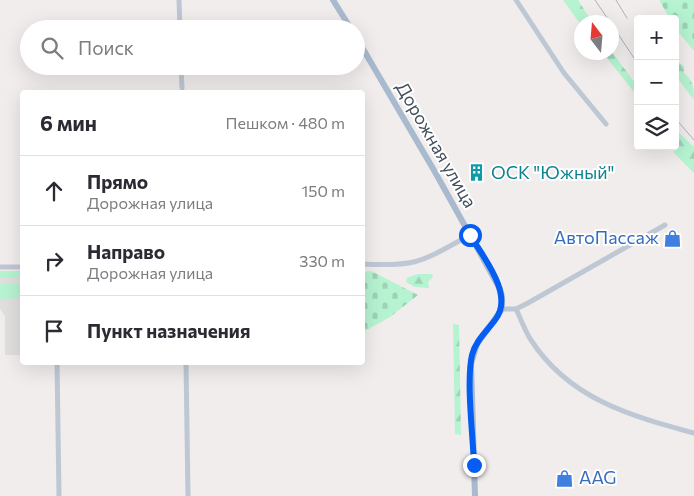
<!DOCTYPE html>
<html lang="ru">
<meta charset="utf-8">
<style>
body{margin:0;font-family:Commissioner,sans-serif;background:#f7f7f7;color:#2b2b33}
.controls{position:absolute;right:15px;top:15px;display:grid;overflow:hidden;border-radius:5px;box-shadow:0 5px 20px #0002}
.controls button{width:45px;height:45px;display:grid;place-items:center;padding:0;border:0;border-bottom:1px solid #e1e1e2;background:#fff;color:#2b2b33;font:25px sans-serif}
.compass{position:absolute;left:574px;top:15px;width:45px;height:45px;border-radius:50%;background:#fff;box-shadow:0 5px 20px #0002;rotate:344deg}
.stop{position:absolute;width:15px;height:15px;margin:-11px;border:4px solid #055ef1;border-radius:50%;background:#fff}
.stop.end{background:#055ef1;border-color:#fff;box-shadow:0 1px 5px #0008}
.list{margin:0;padding:0;list-style:none}
h2{display:flex;justify-content:space-between;align-items:center;height:65px;margin:0;padding:0 20px;font-size:21px}
h2 small{font-size:16px;font-weight:400;color:#7c7c81}
.list li{display:grid;grid-template-columns:32px 1fr auto;gap:15px;align-items:center;box-sizing:border-box;height:70px;padding:0 20px;border-top:1px solid #e1e1e2}
.list b{display:block;font-size:19px;white-space:nowrap}
.list p{margin:0;font-size:16px;white-space:nowrap;color:#7c7c81}
.list em{font-size:16px;font-style:normal;color:#7c7c81}
.icon{flex:none;width:28px;height:28px;fill:none;stroke:currentColor;stroke-width:2;stroke-linecap:round;stroke-linejoin:round}
.map{position:relative;flex:none;width:694px;height:496px;overflow:hidden}
.search{position:absolute;background:#fff;box-shadow:0 5px 20px #0002;left:20px;top:20px;width:345px;height:55px;display:flex;align-items:center;gap:12px;box-sizing:border-box;padding:0 18px;border-radius:28px;color:#7c7c81;font-size:19px}
.panel{position:absolute;background:#fff;box-shadow:0 5px 20px #0002;left:20px;top:90px;width:345px;height:275px;border-radius:5px}
.map>svg:first-child{display:block}
</style>
<div class="map">
<svg width="694" height="496" viewBox="0 0 694 496">
<defs>
<pattern id="grass-tufts" width="24" height="20" patternUnits="userSpaceOnUse" patternTransform="scale(1.25)"><rect width="24" height="20" fill="#b5f3d1"/><path d="M3 7l-1-3M5 7V3M7 7l1-3M15 17l-1-3M17 17v-4M19 17l1-3" fill="none" stroke="#9dd2b6"/></pattern>
<pattern id="forest-firs" width="22" height="20" patternUnits="userSpaceOnUse" patternTransform="scale(1.25)"><rect width="22" height="20" fill="#b5f3d1"/><path d="M5 1l3.5 6h-7zM16 11l3.5 6h-7z" fill="#9dd2b6"/></pattern>
<pattern id="cemetery-stones" width="16" height="16" patternUnits="userSpaceOnUse" patternTransform="scale(1.25)"><rect width="16" height="16" fill="#b5f3d1"/><path d="M2 7V4a2 2 0 0 1 4 0v3zM10 15v-3a2 2 0 0 1 4 0v3z" fill="#9dd2b6"/></pattern>
</defs>
<rect width="100%" height="100%" fill="#f0edec"/>
<!-- education -->
<polygon fill="#e1dede" points="0,278 22,278 22,355 5,355 5,316 0,309"/>
<!-- grass -->
<rect fill="url(#grass-tufts)" x="0" y="271" width="22" height="7"/>
<!-- forest -->
<g fill="url(#forest-firs)">
<polygon points="563,0 578,0 592,22 582,22 581,25"/>
<polygon points="612,52 638,87 638,97 603,53"/>
<path d="M675,60L684,66V73C693,80 694,88 694,100L675,75Z"/>
<polygon points="675,129 694,147 694,173 673,152 679,146 675,141"/>
<polygon points="418,274 432,274 433,277 428,282 429,288 415,287 406,282 407,278"/>
<polygon points="453,324 459,325 461,435 455,434"/>
</g>
<!-- cemetery -->
<g fill="url(#cemetery-stones)">
<polygon points="659,0 694,0 694,51 675,28 675,19 670,19"/>
<polygon points="371,271 418,295 390,317 363,332 363,272"/>
</g>
<!-- pitch -->
<polygon fill="#b5f3d1" points="22,283 22,298 0,299 0,284"/>
<g fill="none" stroke-linecap="round" stroke-linejoin="round">
<!-- minor -->
<g stroke="#bec8d4" stroke-width="5">
<polyline points="179,0 180,29"/>
<polyline points="516,0 564,73 606,124"/>
<polyline points="181,66 182,88"/>
<path d="M362,264C419,267 422,261 470,235"/>
<polyline points="0,267 22,267"/>
<polyline points="502,309 516,309 528,303 665,225"/>
<path d="M516,309C521,319 525,331 531,340C569,399 631,416 694,433"/>
<polyline points="57,362 59,496"/>
<polyline points="186,362 188,496"/>
</g>
<!-- major -->
<g stroke="#a9bacf" stroke-width="6">
<polyline points="333,0 351,29"/>
<polyline points="356,37 435,172 500,289 502,297 502,309 477,344 471,364 475,496"/>
</g>
<!-- rail -->
<g stroke="#aeb1b8" stroke-width="1">
<polyline points="595,0 610,22"/>
<polyline points="616,0 627,18"/>
<polyline points="612,25 638,64"/>
<polyline points="675,118 694,140"/>
</g>
</g>
<g fill="none" stroke-linecap="round" stroke-linejoin="round">
<!-- route -->
<path stroke="#055ef1" stroke-width="6" d="M470,235C483,257 515,295 495,320C487,331 476,340 472,355C466,382 473,435 474,465"/>
</g>
<!-- icons -->
<defs>
<symbol id="building-bare" viewBox="-9 -9 18 18"><path d="M-4-6H4V6H1V3H-1V6H-4ZM-2.5-4.3h1.7v1.8h-1.7ZM.8-4.3h1.7v1.8H.8ZM-2.5-1h1.7V.8h-1.7ZM.8-1h1.7V.8H.8Z" fill="#0f9aa8" stroke="#fff" stroke-width="2.5" paint-order="stroke"/></symbol>
<symbol id="shop-bare" viewBox="-9 -9 18 18"><path d="M-5-2.5h2.3a2.7 3.5 0 0 1 5.4 0H5L5.5 6h-11ZM-1.5-2.5h3a1.5 2.3 0 0 0-3 0Z" fill="#3f7fe0" stroke="#fff" stroke-width="2.5" paint-order="stroke"/></symbol>
</defs>
<g fill-rule="evenodd">
<use href="#building-bare" x="464" y="160" width="25" height="25"/>
<use href="#shop-bare" x="660" y="226" width="25" height="25"/>
<use href="#shop-bare" x="552" y="466" width="25" height="25"/>
</g>
<g text-anchor="middle" stroke-width="4" stroke-linejoin="round" paint-order="stroke">
<!-- street labels -->
<g font-size="18" fill="#434f5c" stroke="#fff">
<text transform="translate(436 145) rotate(60)" y="6">Дорожная улица</text>
</g>
<!-- culture labels -->
<g font-size="18" fill="#0d838f" stroke="#fff" text-anchor="start">
<text x="491" y="179">ОСК "Южный"</text>
</g>
<!-- shop labels -->
<g font-size="18" fill="#366cbe" stroke="#fff" text-anchor="end">
<text x="659" y="244">АвтоПассаж</text>
<text x="579" y="484" text-anchor="start">AAG</text>
</g>
</g>
</svg>
<div class="controls">
<button>+</button>
<button>−</button>
<button><svg class="icon" aria-label="layers" viewBox="0 0 24 24"><path d="M12 4l9 5-9 5-9-5zM3 14l9 5 9-5"/></svg></button>
</div>
<svg class="compass" viewBox="-18 -18 36 36"><path d="M0-13l5 13h-10z" fill="#e53935"/><path d="M0 13l5-13h-10z" fill="#7c7c81"/></svg>
<div class="stop" style="left:470px;top:235px"></div>
<div class="stop end" style="left:474px;top:465px"></div>
<div class="search"><svg class="icon" aria-label="search" viewBox="0 0 24 24"><circle cx="10" cy="10" r="6"/><path d="M15 15l6 6"/></svg>Поиск</div>
<section class="panel">
<h2>6 мин<small>Пешком · 480 m</small></h2>
<ul class="list">
<li><svg class="icon" aria-label="ahead" viewBox="0 0 24 24"><path d="M12 20V5M6 11l6-6 6 6"/></svg><div><b>Прямо</b><p>Дорожная улица</p></div><em>150 m</em></li>
<li><svg class="icon" aria-label="right" viewBox="0 0 24 24"><path d="M7 20v-9h11M14 6l5 5-5 5"/></svg><div><b>Направо</b><p>Дорожная улица</p></div><em>330 m</em></li>
<li><svg class="icon" aria-label="arrive" viewBox="0 0 24 24"><path d="M6 21V4h12l-3 4 3 4H6"/></svg><div><b>Пункт назначения</b></div></li>
</ul>
</section>
</div>
